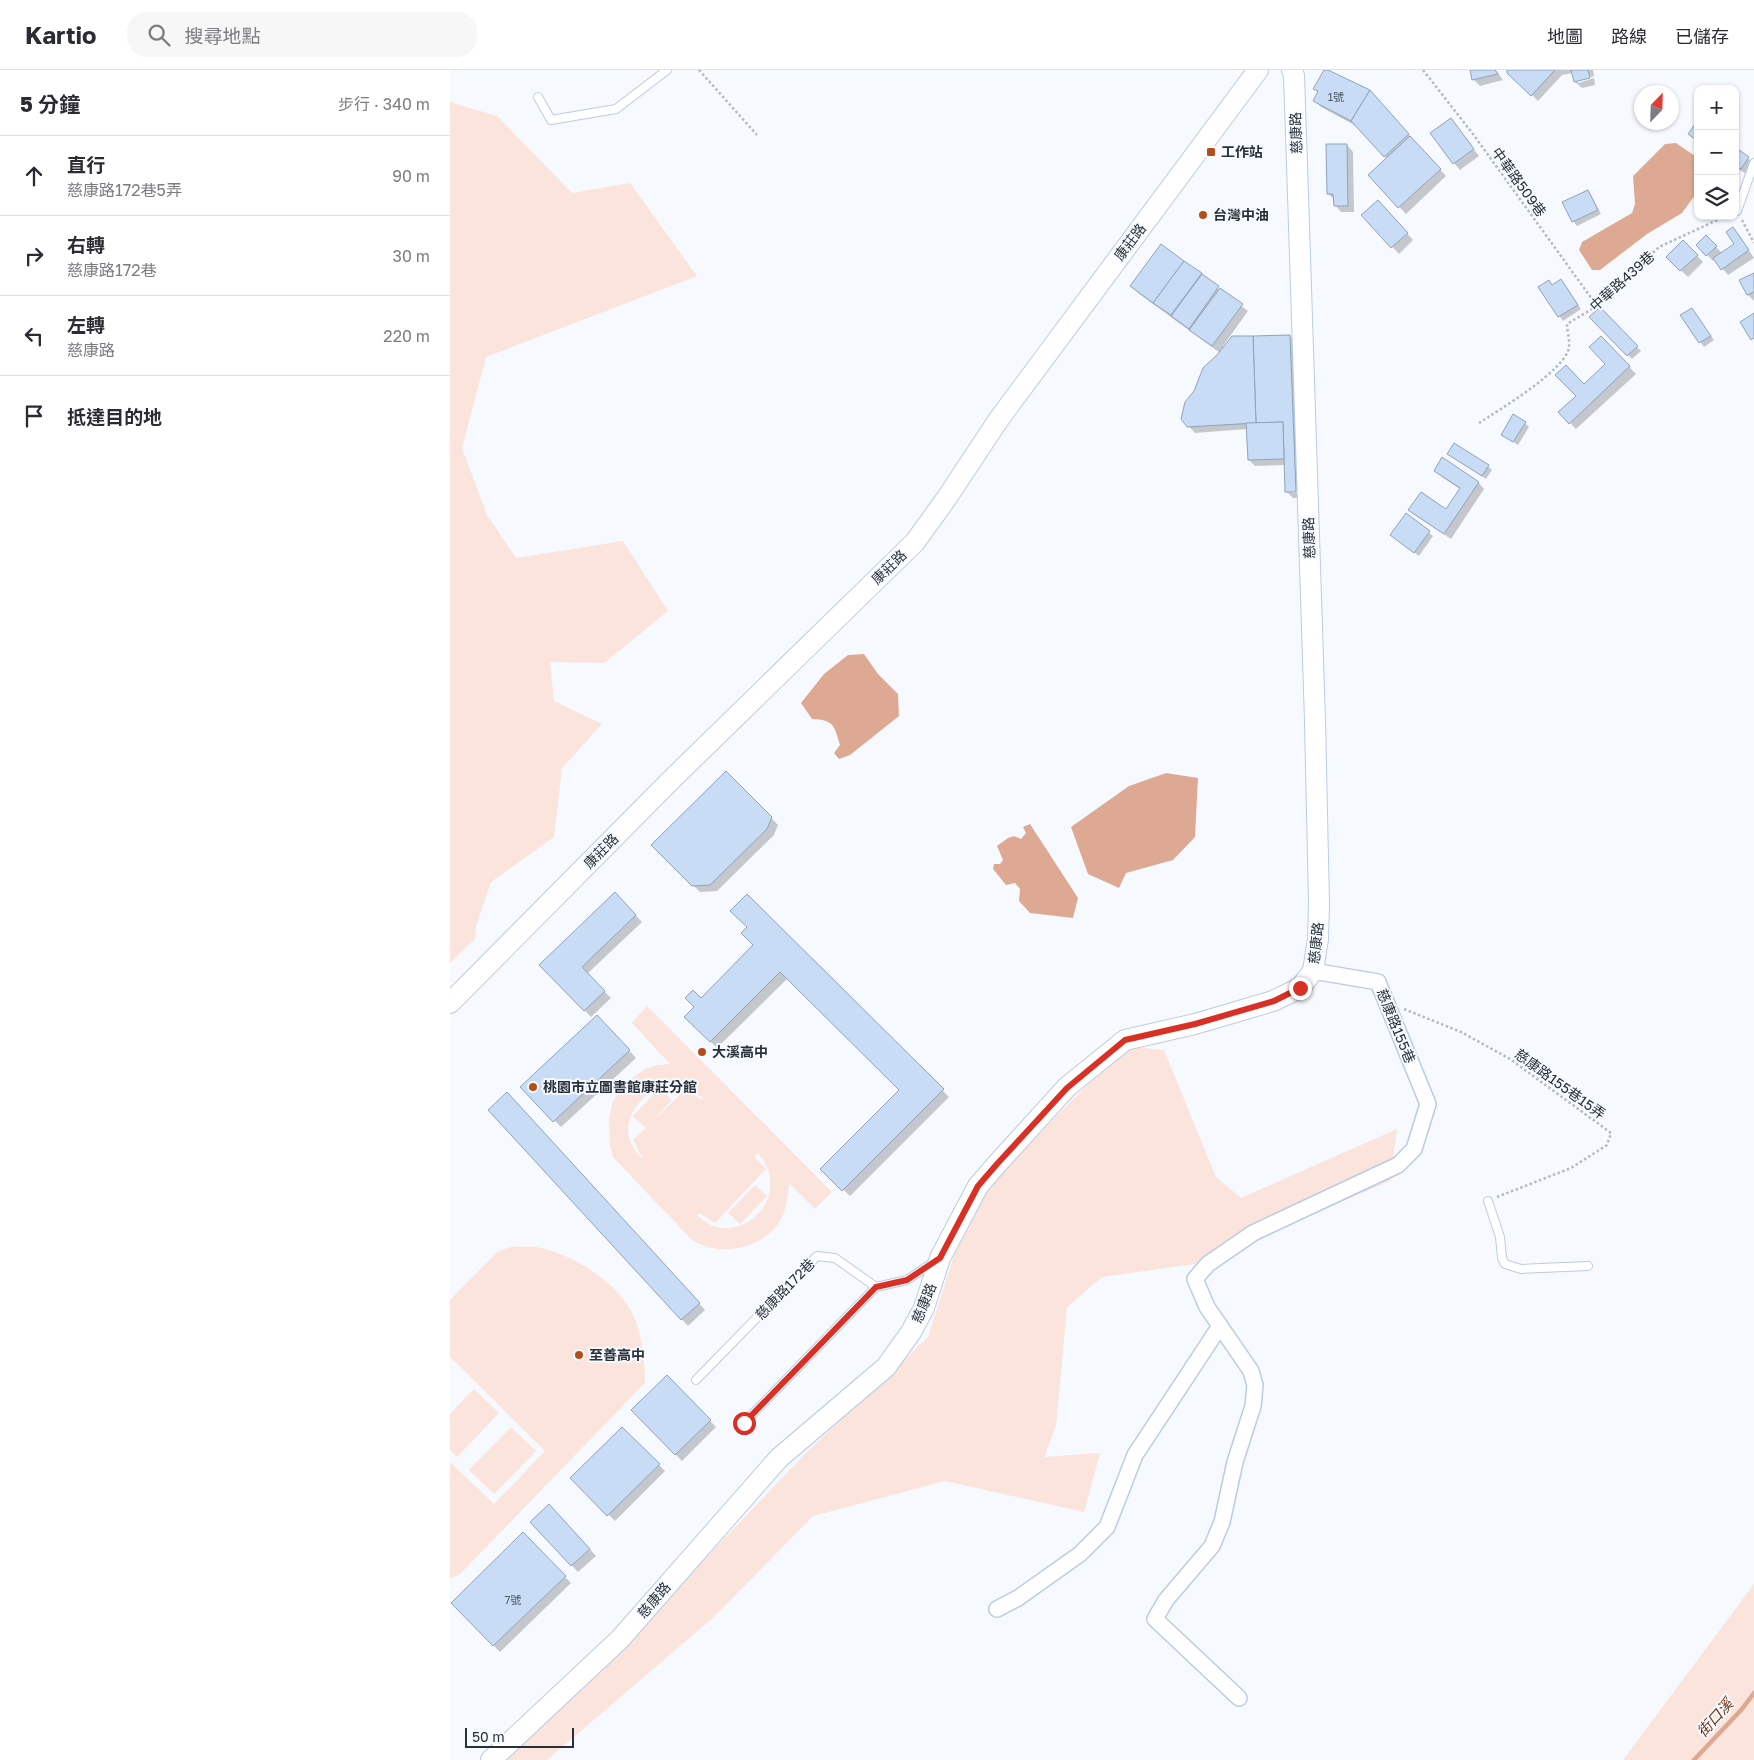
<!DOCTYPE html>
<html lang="zh-TW">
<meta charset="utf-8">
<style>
body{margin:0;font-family:"Golos Text","Noto Sans TC",sans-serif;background:#f7f7f7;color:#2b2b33}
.controls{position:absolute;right:15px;top:15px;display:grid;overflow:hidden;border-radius:10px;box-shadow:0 1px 4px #0004}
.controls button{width:45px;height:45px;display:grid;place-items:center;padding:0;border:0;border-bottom:1px solid #e1e1e2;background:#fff;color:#2b2b33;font:25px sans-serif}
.compass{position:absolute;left:1184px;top:15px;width:45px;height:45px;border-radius:50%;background:#fff;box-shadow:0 1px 4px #0004;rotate:23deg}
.scale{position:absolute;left:15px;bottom:12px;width:109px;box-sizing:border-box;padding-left:5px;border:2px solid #283039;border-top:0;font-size:14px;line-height:18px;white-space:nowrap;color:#283039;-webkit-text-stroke:4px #f6faff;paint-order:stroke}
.stop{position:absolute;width:15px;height:15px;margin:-11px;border:4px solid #d93025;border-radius:50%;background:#fff}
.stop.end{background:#d93025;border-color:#fff;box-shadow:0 1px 5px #0008}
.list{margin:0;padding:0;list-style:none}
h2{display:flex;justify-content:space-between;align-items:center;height:65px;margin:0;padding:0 20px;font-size:21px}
h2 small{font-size:16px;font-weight:400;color:#7c7c81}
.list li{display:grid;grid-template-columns:32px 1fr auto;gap:15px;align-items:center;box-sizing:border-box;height:80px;padding:0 20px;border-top:1px solid #e1e1e2}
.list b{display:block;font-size:19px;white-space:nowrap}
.list p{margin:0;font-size:16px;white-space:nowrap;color:#7c7c81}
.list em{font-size:16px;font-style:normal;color:#7c7c81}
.icon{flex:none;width:28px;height:28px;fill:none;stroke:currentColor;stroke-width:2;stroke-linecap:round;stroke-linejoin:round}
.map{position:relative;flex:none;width:1304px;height:1690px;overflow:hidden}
header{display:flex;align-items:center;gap:30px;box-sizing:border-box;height:70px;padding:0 25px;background:#fff;border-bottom:1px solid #e1e1e2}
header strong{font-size:24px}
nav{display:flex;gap:28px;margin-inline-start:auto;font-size:18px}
.search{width:350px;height:45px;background:#f7f7f7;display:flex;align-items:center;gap:12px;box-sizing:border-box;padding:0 18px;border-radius:20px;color:#7c7c81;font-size:19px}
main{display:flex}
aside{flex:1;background:#fff}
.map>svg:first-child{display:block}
</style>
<header>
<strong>Kartio</strong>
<div class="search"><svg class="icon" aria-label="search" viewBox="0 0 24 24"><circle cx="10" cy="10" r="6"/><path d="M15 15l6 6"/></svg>搜尋地點</div>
<nav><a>地圖</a><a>路線</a><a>已儲存</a></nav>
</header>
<main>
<aside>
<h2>5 分鐘<small>步行 · 340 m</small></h2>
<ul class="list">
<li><svg class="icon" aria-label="ahead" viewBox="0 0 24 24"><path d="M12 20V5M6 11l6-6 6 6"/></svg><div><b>直行</b><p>慈康路172巷5弄</p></div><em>90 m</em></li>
<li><svg class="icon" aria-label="right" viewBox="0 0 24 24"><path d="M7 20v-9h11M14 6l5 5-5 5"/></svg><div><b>右轉</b><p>慈康路172巷</p></div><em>30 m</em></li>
<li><svg class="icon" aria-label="left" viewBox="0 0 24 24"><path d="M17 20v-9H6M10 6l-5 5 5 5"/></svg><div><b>左轉</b><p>慈康路</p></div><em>220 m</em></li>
<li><svg class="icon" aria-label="arrive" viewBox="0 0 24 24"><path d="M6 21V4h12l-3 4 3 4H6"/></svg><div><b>抵達目的地</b></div></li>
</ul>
</aside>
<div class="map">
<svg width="1304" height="1690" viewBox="0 0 1304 1690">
<rect width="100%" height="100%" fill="#f6faff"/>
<!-- green -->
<g fill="#fae4db" fill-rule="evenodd">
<polygon points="0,32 47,46 122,123 180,113 247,206 36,287 12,378 37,445 66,488 173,471 218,541 154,593 100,592 104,631 152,654 112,698 104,767 41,812 26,856 25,869 0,893"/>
<path d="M197,936L382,1122L365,1139L339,1113C338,1128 336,1144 326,1157C309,1177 277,1184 254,1176C249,1174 244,1171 240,1168L163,1087L160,1075L159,1049L162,1034L168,1022L175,1013L195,999L207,995L220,994L182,953ZM226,1015L241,1019L253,1028L251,1029L235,1020L201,1053L222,1030L210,1018ZM210,1018L183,1046L195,1058L183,1070L192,1087L191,1088C188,1084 184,1079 182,1075C170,1052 189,1025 210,1018ZM308,1083C313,1090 319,1098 320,1107C325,1138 294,1166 263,1156C258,1154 252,1149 247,1145L249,1143L265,1153L316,1099L304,1087Z"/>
<polygon points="681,977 714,980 766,1107 791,1128 947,1059 940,1111 751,1193 652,1207 617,1237 606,1356 594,1387 650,1383 634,1442 495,1411 363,1446 265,1546 97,1690 56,1690 144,1605 357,1382 478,1267 520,1135 633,1019"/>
<polygon points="305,1115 317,1126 290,1154 278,1143"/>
<path d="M61,1177C69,1177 77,1176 85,1177C122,1182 174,1216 186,1252C193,1272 195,1293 195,1313L9,1505L0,1508V1392L44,1434L95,1381L0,1287V1230L47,1182Z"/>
<polygon points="24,1319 49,1343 7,1387 0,1380 0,1344"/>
<polygon points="61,1357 86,1381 44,1424 19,1400"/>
<polygon points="1304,1514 1304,1690 1173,1690"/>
</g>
<!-- water -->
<g fill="#dea992">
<polygon points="1226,73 1248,88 1248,121 1232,143 1197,164 1150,200 1142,200 1129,180 1132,172 1182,143 1185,134 1183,106 1215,74"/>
<path d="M414,584L428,604L448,624L449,646L400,685L389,689L384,683L390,675C384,655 384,650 362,649L351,633L374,604L398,585Z"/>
<polygon points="716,703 748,708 745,767 723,790 676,803 669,818 638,804 621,757 679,716"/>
<polygon points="580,754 628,828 623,848 580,843 569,831 570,819 565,813 556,815 543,799 544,794 550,794 553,790 547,776 558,768 564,766 571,769 576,763 573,757"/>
</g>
<!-- shadow -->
<g fill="#0003">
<polygon points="1021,0 1046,0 1053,10 1030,16 1023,9"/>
<polygon points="1058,0 1143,0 1144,6 1128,10 1128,13 1144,8 1145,15 1132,18 1125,12 1123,3 1112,5 1088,31"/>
<polygon points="865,19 920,21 996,106 956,144 919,105 937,89 908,57 871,37 865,31 868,22"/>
<polygon points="1001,50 1029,86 1010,100 1004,93"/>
<polygon points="897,75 903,82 904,142 891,142 885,135 885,130 878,124"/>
<polygon points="1285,79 1304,93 1298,105 1285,97"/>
<polygon points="1137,121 1141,125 1151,144 1127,156 1123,151"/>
<polygon points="934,138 963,170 949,184 913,145"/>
<polygon points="1283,159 1289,165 1304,188 1278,205 1265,190 1263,191 1248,175 1256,167 1272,183 1286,174"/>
<polygon points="1233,171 1253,192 1238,207 1217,187"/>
<polygon points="712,176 798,241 773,276 775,278 840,266 846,273 852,421 841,421 841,423 852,423 852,428 843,428 837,422 836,395 805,396 799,390 797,359 745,363 732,349 770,283 688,223 682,216"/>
<polygon points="1304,204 1304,231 1298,225"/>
<polygon points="1111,210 1131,239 1113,251 1090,217 1099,212 1103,216"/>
<polygon points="1150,239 1191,281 1182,289 1141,247"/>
<polygon points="1242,239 1264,270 1254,277 1232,246"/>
<polygon points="1151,267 1186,304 1126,359 1110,342 1127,326 1134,316 1157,294"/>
<polygon points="1075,353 1079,357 1068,375 1052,365"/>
<polygon points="1003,387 1038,396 1042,400 1036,409"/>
<polygon points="985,400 1028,412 1034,419 1001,469 966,446 960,440 996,440 1010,419 992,407"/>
<polygon points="956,445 983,466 969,486 946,469"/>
<polygon points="276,703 328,755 324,765 267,821 250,822 203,775"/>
<polygon points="165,824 192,852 137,904 161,928 141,947 91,895"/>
<polygon points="297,826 499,1027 400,1126 372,1099 451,1020 338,908 267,978 236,947 251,929 305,875 298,857"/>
<polygon points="154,953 186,988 111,1057 72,1017"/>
<polygon points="63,1031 255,1240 238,1256 40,1040"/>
<polygon points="217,1307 266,1357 232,1391 182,1340"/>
<polygon points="172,1358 215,1401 165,1451 121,1408"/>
<polygon points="106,1442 146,1486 128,1502 82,1452"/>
<polygon points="73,1464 121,1513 50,1582 2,1533"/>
</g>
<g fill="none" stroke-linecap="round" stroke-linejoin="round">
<!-- stream -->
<polyline stroke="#dea992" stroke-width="4.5" points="1244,1690 1292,1639 1304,1623"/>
</g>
<!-- building -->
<g fill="#c8dcf6" stroke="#91a2ba">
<polygon points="874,0 878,0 920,20 901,51 863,31 868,21 863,19"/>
<polygon points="1020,0 1045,0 1048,4 1022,10"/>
<polygon points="1057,0 1105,0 1081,26 1057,3"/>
<polygon points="1121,0 1138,0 1140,8 1124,12"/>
<polygon points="920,20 959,64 934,87 901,51"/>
<polygon points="1001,48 1024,79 1003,94 980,63"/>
<polygon points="1247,51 1248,52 1248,71 1238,64"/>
<polygon points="960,66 991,99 948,138 918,105"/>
<polygon points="876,74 897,74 898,136 884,136 883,124 877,124"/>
<polygon points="1285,77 1299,87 1291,99 1285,96"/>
<polygon points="1138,120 1148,140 1122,152 1112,132"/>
<polygon points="928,130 958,163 941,178 911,145"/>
<polygon points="1283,157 1299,180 1271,200 1263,188 1284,174 1276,162"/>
<polygon points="1256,165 1267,176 1256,186 1246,175"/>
<polygon points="1233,170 1248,185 1230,201 1216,187"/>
<polygon points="711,174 734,191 703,233 680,216"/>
<polygon points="734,191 752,203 721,245 703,233"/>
<polygon points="1304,203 1304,222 1297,225 1289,210"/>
<polygon points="752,204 769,216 739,259 721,246"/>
<polygon points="1111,209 1128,235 1108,247 1088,217 1099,210 1102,215"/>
<polygon points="770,218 793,234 762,276 739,260"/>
<polygon points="1150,237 1188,276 1177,286 1139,247"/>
<polygon points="1242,238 1261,266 1249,273 1230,245"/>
<polygon points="1304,243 1304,268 1301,270 1290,252"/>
<polygon points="840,265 846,422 835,422 833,352 806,353 803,266"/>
<polygon points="782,266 803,266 806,353 737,357 731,349 735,332 744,321 753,298 767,285"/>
<polygon points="1151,266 1180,296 1119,354 1108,342 1126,326 1105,305 1116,295 1134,314 1155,294 1139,277"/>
<polygon points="1063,344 1076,352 1063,372 1051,365"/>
<polygon points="833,352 834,389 798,390 796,353"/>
<polygon points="1004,373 1039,395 1032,406 997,384"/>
<polygon points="992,387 1029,412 994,464 958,440 971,422 996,439 1010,418 984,401"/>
<polygon points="956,443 980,461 964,483 940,465"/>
<polygon points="276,701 322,747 317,759 260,815 242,816 201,775"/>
<polygon points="165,822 186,845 132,897 155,921 134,941 89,895"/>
<polygon points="297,824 494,1019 392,1121 370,1099 449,1020 330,902 260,972 234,947 244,937 235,928 243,920 251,928 303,875 291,863 297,857 280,841"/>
<polygon points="147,945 180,980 103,1052 70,1017"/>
<polygon points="57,1022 250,1233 231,1250 38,1040"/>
<polygon points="217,1305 261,1350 225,1385 181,1340"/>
<polygon points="172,1357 210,1394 157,1446 120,1408"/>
<polygon points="99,1434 140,1479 121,1496 80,1452"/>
<polygon points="73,1462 116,1506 43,1576 1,1533"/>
</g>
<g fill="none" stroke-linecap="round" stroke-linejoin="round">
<defs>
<g id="lane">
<polyline points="88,27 101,50 166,39 217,0"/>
<polyline points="1287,141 1304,93"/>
<polyline points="1038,1131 1050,1167 1052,1188 1055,1194 1071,1199 1138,1196"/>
<polyline points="246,1310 367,1186 385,1188 426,1217 457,1210 484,1192"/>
<polyline points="294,1353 426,1217"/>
</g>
<g id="street">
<polyline points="547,1539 568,1528 630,1484 657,1457 685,1385 770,1256"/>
<polyline points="789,1628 705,1549 716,1530 762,1476 772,1452 785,1392 803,1336 805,1315 801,1301 757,1237 745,1209 758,1194 803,1163 948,1095 964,1079 978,1034 928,912 863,901"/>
</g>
<g id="secondary">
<polyline points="0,933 221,710 465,472 496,429 549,349 808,0"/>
<polyline points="41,1690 170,1569 329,1388 436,1297 461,1262 474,1238 490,1188 528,1116 547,1094 617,1017 675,970 745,954 823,931 850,918 863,901 868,869 869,834 865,651 847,94 844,6 842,0"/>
</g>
</defs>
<!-- lane casing -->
<use href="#lane" stroke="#bacce5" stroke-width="10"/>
<!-- street casing -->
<use href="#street" stroke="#bacce5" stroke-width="18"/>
<!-- secondary casing -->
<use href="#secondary" stroke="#bacce5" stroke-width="22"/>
<!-- path -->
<g stroke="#b4bac0" stroke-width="2.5" stroke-dasharray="2.5 2.5" stroke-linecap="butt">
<polyline points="249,0 307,65"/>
<polyline points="973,0 1023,64 1147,236"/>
<polyline points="1292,150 1304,173"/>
<path d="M1029,353C1049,340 1116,300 1119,277C1120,270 1117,261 1117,254L1147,236L1209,177L1276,146"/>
<polyline points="954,939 1011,962 1060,989 1161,1063 1157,1075 1121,1098 1047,1127"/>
</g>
<!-- lane -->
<use href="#lane" stroke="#fff" stroke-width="8"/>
<!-- street -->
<use href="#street" stroke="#fff" stroke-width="15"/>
<!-- secondary -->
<use href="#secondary" stroke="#fff" stroke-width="20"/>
</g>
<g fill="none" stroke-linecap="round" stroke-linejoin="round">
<!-- route -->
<polyline stroke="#d93025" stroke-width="6" points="294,1353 426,1217 457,1210 490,1188 528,1116 547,1094 617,1018 675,970 745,954 824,931 850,918"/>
</g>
<!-- markers -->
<g fill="#b24e19" stroke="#f6faff" stroke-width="2">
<rect x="756" y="77" width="10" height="10" rx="2.5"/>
<circle cx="753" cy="145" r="5"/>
<circle cx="252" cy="982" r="5"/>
<circle cx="83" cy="1017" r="5"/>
<circle cx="129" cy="1285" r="5"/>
</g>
<g text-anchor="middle" stroke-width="4" stroke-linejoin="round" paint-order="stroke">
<!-- number labels -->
<g font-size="11" fill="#505b68">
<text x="886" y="31">1號</text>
<text x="63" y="1534">7號</text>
</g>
<!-- street labels -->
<g font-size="14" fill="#283039" stroke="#f6faff">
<text transform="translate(846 63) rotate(-92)" y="5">慈康路</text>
<text transform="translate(1069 112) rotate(54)" y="5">中華路509巷</text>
<text transform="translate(680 172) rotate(-53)" y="5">康莊路</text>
<text transform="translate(1172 211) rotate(-42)" y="5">中華路439巷</text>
<text transform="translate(859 468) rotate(-92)" y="5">慈康路</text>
<text transform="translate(439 497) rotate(-44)" y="5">康莊路</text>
<text transform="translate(151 781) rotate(-45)" y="5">康莊路</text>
<text transform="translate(866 873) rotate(-84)" y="5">慈康路</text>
<text transform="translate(946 956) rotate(68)" y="5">慈康路155巷</text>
<text transform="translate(1110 1014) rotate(36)" y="5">慈康路155巷15弄</text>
<text transform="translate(335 1219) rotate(-46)" y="5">慈康路172巷</text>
<text transform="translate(474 1233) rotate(-68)" y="5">慈康路</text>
<text transform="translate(204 1530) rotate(-49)" y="5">慈康路</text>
</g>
<!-- poi labels -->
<g font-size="14" font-weight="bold" fill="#283039" stroke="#f6faff" text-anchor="start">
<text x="771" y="87">工作站</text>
<text x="763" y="150">台灣中油</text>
<text x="262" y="987">大溪高中</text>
<text x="93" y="1022">桃園市立圖書館康莊分館</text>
<text x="139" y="1290">至善高中</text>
</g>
<!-- water labels -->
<g font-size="15" font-style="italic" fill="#723212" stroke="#f6faff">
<text transform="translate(1265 1648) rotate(-48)" y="5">街口溪</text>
</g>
</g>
</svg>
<div class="controls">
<button>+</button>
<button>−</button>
<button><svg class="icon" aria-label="layers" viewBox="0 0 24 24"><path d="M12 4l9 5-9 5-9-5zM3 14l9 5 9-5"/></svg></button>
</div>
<svg class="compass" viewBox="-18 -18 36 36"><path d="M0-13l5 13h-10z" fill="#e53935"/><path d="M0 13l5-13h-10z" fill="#7c7c81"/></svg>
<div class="scale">50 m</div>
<div class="stop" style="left:294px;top:1353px"></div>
<div class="stop end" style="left:850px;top:918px"></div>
</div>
</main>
